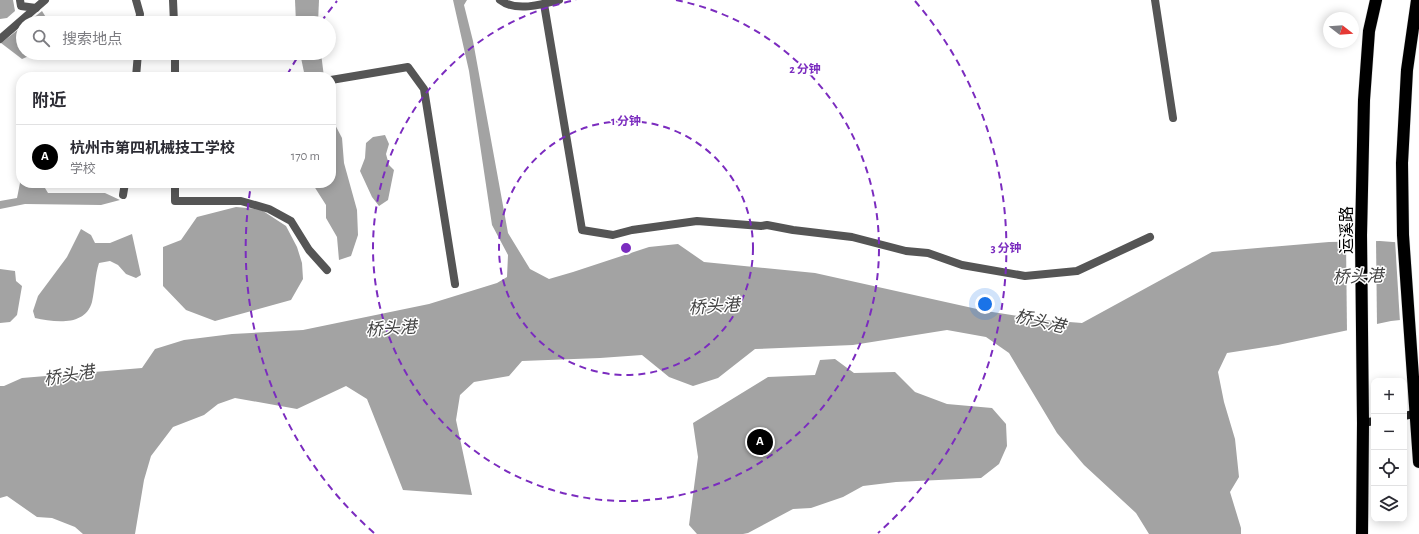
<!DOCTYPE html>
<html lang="zh">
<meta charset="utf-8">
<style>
body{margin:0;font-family:"Alegreya Sans","Noto Sans SC",sans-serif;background:#f7f7f7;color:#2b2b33}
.controls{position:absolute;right:12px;bottom:12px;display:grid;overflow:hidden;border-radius:8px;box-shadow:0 2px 10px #0003}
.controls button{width:36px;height:36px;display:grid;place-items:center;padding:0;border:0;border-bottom:1px solid #e1e1e2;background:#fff;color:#2b2b33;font:20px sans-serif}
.compass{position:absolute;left:1323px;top:12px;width:36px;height:36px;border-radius:50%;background:#fff;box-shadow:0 2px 10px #0003;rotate:107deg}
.you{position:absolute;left:985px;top:304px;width:14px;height:14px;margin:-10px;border:3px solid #fff;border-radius:50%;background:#1a73e8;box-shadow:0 0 0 6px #1a73e833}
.badge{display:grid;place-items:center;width:26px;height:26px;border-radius:50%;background:#000;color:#fff;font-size:13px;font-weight:700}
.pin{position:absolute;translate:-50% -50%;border:2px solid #fff;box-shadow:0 1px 4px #0006}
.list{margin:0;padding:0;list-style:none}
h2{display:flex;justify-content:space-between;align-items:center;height:52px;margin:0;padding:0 16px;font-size:17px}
h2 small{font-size:13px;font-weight:400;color:#7c7c81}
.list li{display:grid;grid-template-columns:26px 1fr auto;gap:12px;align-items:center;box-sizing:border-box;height:64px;padding:0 16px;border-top:1px solid #e1e1e2}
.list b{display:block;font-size:15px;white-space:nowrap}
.list p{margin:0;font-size:13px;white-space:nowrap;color:#7c7c81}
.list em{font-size:13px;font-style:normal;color:#7c7c81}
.icon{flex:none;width:22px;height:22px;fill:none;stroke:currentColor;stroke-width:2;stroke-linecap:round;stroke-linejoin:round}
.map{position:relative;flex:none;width:1419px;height:534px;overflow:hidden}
.search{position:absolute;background:#fff;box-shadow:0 2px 10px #0003;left:16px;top:16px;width:320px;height:44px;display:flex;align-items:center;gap:10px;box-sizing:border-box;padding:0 14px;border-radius:22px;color:#7c7c81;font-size:15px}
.panel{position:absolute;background:#fff;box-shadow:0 2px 10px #0003;left:16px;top:72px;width:320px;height:116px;border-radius:16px}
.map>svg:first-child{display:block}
</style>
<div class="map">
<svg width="1419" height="534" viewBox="0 0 1419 534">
<rect width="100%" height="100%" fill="#fff"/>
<!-- water -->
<g fill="#a3a3a3">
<polygon points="0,0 13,0 15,11 7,18 0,19"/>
<polygon points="295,0 319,0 318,23 296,23"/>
<polygon points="453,0 467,0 464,5 473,41 508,233 530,269 549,279 573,272 649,247 678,244 704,262 815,273 986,311 1044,320 1082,323 1212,252 1329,242 1380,241 1419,244 1419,318 1391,321 1278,345 1227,353 1218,372 1224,402 1235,439 1239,477 1230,492 1241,528 1241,534 1149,534 1136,513 1084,465 1057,433 1009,353 986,337 947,330 853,345 755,349 718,378 693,386 669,377 642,355 600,358 522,361 509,376 474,382 460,395 456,420 472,495 403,490 367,399 346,386 297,409 235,398 218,404 204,415 173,427 151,456 144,480 135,534 83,534 75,527 52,518 37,517 7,496 0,498 0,386 4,386 22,378 142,368 155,349 184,340 232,334 303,330 429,304 497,283 507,277 508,255 492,225 469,71"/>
<polygon points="42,11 47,19 84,23 27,23"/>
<polygon points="23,26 23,53 36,53 22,59 1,43"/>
<polygon points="300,53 321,53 324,77 305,77"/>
<polygon points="331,117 342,138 344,163 357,210 358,235 351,256 339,260 337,237 326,218 326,205 312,183 331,183"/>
<polygon points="385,135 389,144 386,154 389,165 394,170 388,200 379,206 372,197 360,171 365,158 366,143 373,137"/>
<polygon points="21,178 21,183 42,183 48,193 105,193 120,200 101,205 25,204 0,209 0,201 17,198"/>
<polygon points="236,207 260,209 286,226 297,247 302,263 303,279 291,300 215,321 186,310 163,286 163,247 181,240 197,217"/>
<path d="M81,229L91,235L95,243H110L132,234L141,275L136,278L126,274L118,265L110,261L99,263C95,275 95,289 92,302C85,327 54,322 35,318L33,311L38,296L67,257Z"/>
<polygon points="0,269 15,271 16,281 22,286 17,315 10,322 0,323"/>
<polygon points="835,359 854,373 895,372 915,392 947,404 992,408 1006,424 1007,446 999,464 981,478 896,482 863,486 843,497 811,508 793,509 748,533 743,534 697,534 689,525 698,457 693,423 768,377 815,375 820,360"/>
</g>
<!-- pier -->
<g fill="#fff">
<polygon points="1376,239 1377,326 1347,332 1346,240"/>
<polygon points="1395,240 1419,242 1419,320 1400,322"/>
</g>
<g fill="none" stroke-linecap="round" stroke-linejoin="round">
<defs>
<g id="highway">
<polyline points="1417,0 1407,70 1402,163 1403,235 1419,462"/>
<polyline points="1362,534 1363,423 1361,235 1364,100 1369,31 1376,0"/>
</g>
</defs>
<!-- highway casing -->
<use href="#highway" stroke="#dbdbdb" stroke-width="13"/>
<!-- street -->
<g stroke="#555" stroke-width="8">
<polyline points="20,0 21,6 36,8"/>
<polyline points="136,0 140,14 139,23"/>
<polyline points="173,0 174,23"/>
<path d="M500,0C515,12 541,5 559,0"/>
<polyline points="1155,0 1173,118"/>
<polyline points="544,4 582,230 613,235 632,230 697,221 761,226 767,225 793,230 852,237 906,251 928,253 962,265 1025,276 1077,271 1150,237"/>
<polyline points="0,39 45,0"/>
<polyline points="175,53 175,77"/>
<polyline points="136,77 138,53"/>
<polyline points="331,80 408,67 424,89 455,284"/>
<polyline points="175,183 175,201 241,201 269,209 291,221 309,250 327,270"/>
<polyline points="123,195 125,183"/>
</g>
<!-- secondary -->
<g stroke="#222" stroke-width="8">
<polyline points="1404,416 1419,413"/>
<polyline points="1363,423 1374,421"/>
</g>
<!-- highway -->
<use href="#highway" stroke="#000" stroke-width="12"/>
</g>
<!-- distance rings -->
<g fill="none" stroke="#7b2cbf" stroke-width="2" stroke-dasharray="7 5">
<circle cx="626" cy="248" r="127"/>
<path d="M676 0A253 253 0 1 1 576 0"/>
<path d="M374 533A380 380 0 0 1 251 185M287 75A380 380 0 0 1 299 55M321 22A380 380 0 0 1 337 1M915 1A380 380 0 0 1 878 533"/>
</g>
<g text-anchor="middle" stroke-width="3" stroke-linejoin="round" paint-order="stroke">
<!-- street labels -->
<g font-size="16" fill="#000" stroke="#fff">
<text transform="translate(1346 230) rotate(-90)" y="6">运溪路</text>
</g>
<!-- water labels -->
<g font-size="17" font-style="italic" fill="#444" stroke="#fff">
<text transform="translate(1358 276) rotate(-2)" y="6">桥头港</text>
<text transform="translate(714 306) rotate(-4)" y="6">桥头港</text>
<text transform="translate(1040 321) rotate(13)" y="6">桥头港</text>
<text transform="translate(391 328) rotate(-4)" y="6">桥头港</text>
<text transform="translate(69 375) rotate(-9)" y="6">桥头港</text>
</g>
</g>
<circle cx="626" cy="248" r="6" fill="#7b2cbf" stroke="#fff" stroke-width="2"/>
<g font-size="12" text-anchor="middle" font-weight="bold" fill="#7b2cbf" stroke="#fff" stroke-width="3" stroke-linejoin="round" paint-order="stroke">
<text x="805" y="73">2 分钟</text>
<text x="626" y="125">1 分钟</text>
<text x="1006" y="252">3 分钟</text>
</g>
</svg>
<div class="controls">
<button>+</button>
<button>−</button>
<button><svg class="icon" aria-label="locate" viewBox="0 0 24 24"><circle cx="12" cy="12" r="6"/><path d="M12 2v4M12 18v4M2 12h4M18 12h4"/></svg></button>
<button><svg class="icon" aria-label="layers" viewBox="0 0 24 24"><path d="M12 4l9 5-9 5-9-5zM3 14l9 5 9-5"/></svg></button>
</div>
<svg class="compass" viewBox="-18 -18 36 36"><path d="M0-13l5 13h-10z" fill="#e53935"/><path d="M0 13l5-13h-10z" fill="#7c7c81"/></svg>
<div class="you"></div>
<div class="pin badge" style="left:760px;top:442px">A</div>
<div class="search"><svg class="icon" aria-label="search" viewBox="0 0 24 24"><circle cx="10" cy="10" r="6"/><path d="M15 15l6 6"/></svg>搜索地点</div>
<section class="panel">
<h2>附近<small></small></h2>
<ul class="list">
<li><span class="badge">A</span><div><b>杭州市第四机械技工学校</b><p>学校</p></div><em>170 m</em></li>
</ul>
</section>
</div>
